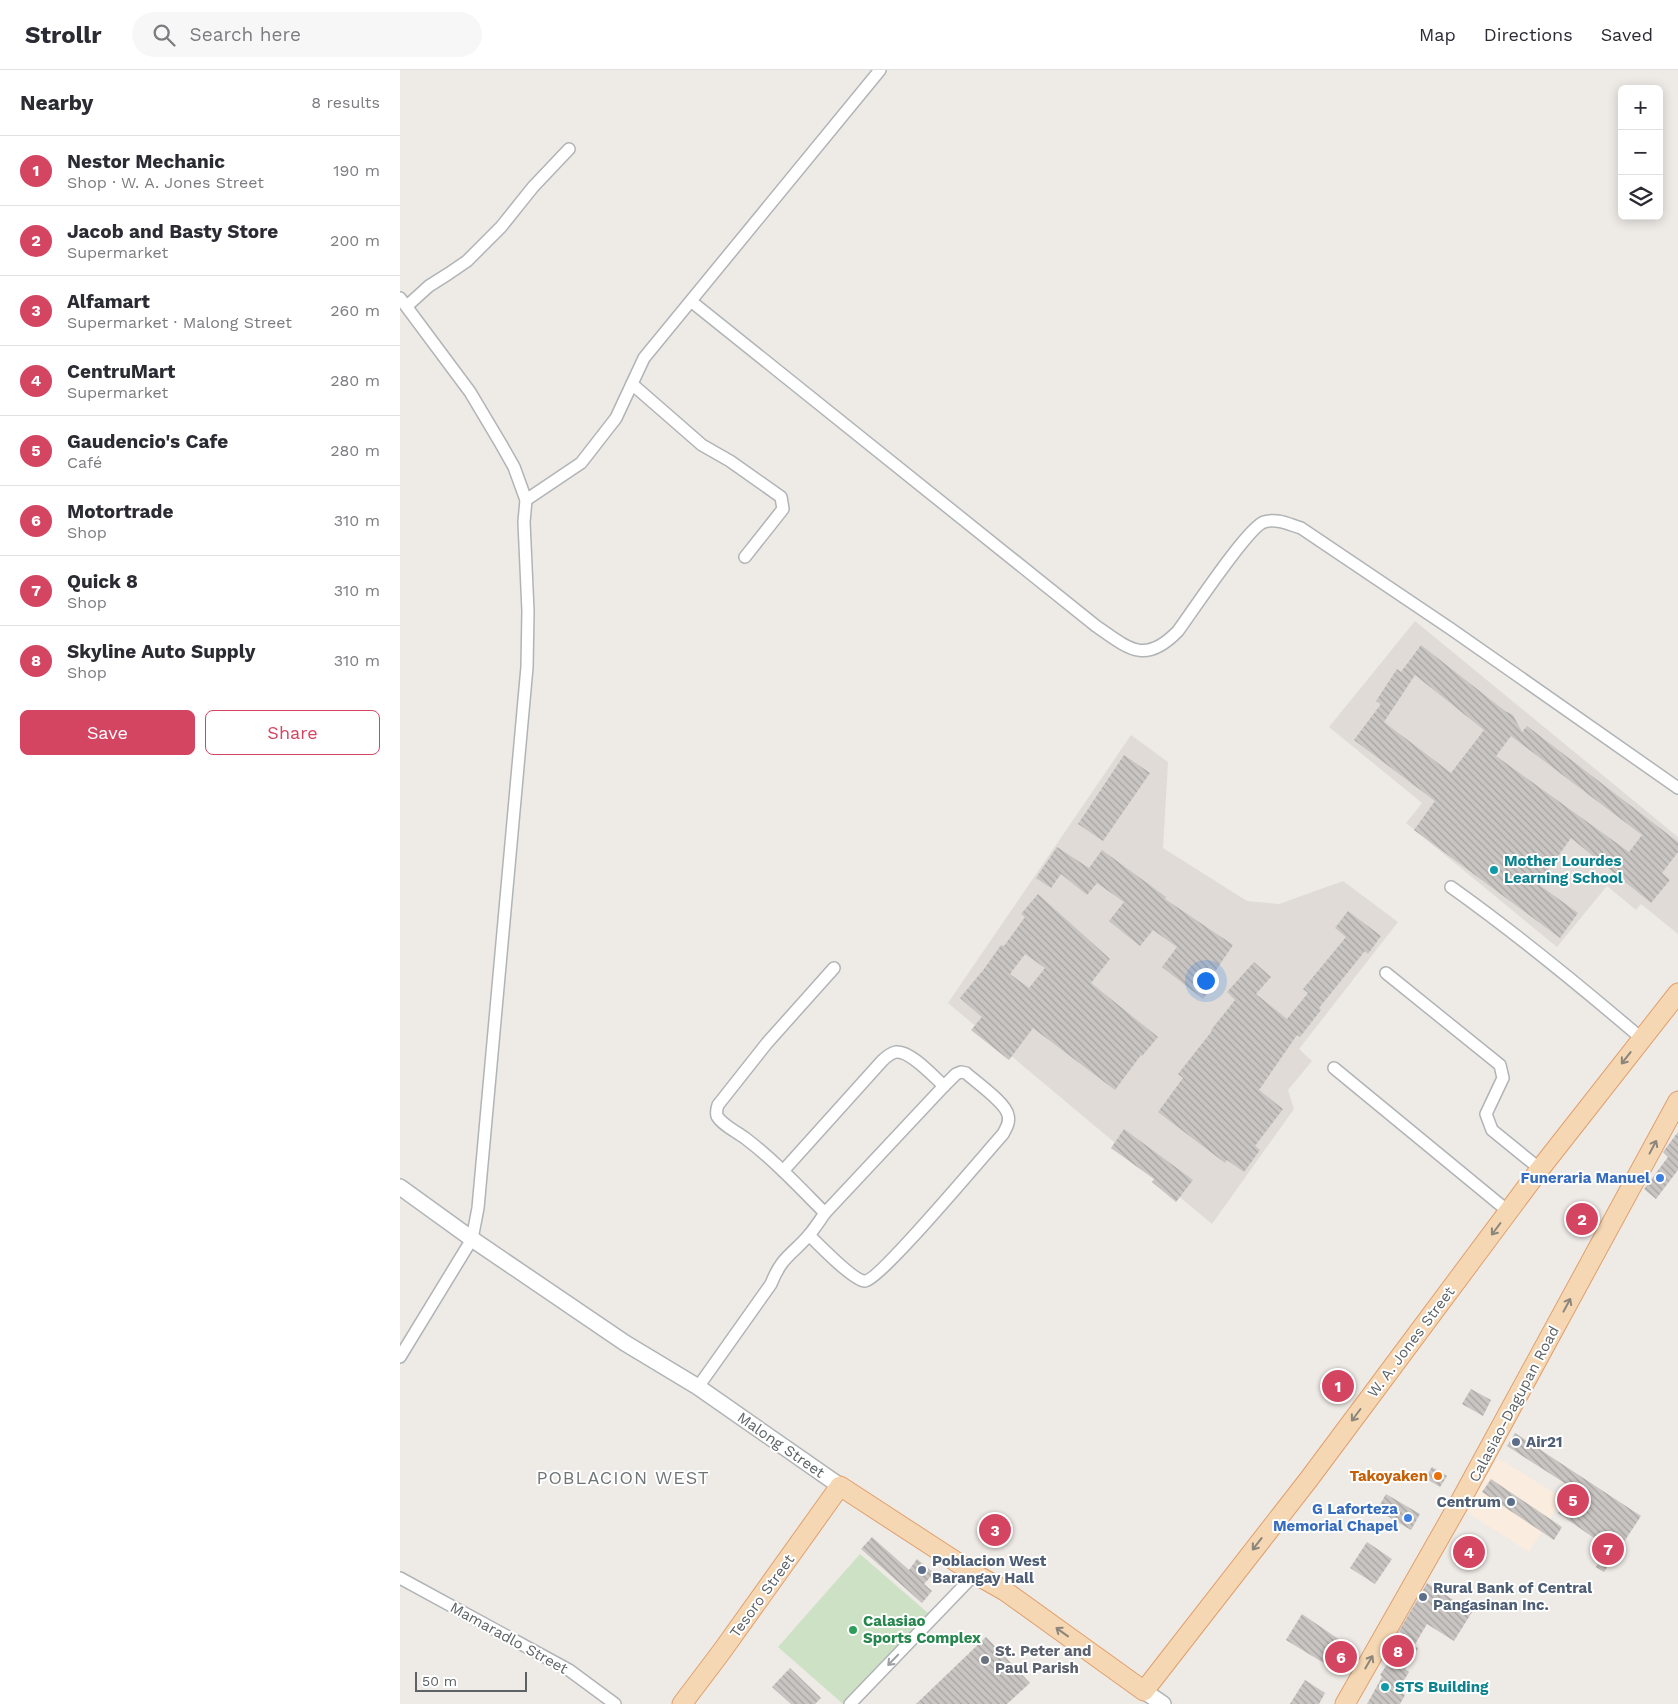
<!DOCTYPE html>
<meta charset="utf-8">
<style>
body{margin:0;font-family:"Work Sans",sans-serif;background:#f7f7f7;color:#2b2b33}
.controls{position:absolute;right:15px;top:15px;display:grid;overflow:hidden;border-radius:8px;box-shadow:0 2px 12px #0003}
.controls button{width:45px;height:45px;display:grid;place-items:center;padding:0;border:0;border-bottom:1px solid #e1e1e2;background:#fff;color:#2b2b33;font:25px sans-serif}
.scale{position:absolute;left:15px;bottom:12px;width:112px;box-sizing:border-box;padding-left:5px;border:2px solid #5d6264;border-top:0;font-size:14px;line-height:18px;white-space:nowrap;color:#5d6264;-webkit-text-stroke:4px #fff;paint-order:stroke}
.you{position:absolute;left:805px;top:910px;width:18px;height:18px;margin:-12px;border:4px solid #fff;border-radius:50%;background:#1a73e8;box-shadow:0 0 0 8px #1a73e833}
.badge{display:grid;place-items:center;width:32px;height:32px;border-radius:50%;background:#d44562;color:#fff;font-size:16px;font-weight:700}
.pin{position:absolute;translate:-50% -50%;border:2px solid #fff;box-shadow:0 1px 5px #0006}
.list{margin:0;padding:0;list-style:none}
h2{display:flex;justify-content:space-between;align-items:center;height:65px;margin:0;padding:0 20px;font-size:21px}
h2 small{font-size:16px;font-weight:400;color:#7c7c81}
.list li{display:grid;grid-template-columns:32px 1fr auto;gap:15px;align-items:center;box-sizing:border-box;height:70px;padding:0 20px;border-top:1px solid #e1e1e2}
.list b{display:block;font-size:19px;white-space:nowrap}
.list p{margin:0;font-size:16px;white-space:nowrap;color:#7c7c81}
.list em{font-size:16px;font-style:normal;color:#7c7c81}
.actions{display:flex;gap:10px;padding:15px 20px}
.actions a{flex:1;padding:11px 0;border:1px solid #d44562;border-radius:8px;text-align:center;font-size:18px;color:#d44562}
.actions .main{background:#d44562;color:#fff}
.icon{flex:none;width:28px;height:28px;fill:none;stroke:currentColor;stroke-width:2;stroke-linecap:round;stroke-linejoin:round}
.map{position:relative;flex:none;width:1278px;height:1634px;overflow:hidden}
header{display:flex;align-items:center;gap:30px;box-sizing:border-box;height:70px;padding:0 25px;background:#fff;border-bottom:1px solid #e1e1e2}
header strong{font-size:24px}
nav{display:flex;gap:28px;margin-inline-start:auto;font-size:18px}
.search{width:350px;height:45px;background:#f7f7f7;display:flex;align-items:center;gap:12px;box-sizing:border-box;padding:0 18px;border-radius:28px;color:#7c7c81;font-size:19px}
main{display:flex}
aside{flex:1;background:#fff}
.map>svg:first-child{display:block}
</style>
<header>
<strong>Strollr</strong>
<div class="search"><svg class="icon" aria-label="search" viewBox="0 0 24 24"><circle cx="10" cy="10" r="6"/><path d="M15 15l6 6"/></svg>Search here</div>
<nav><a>Map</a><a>Directions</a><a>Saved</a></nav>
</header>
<main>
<aside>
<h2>Nearby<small>8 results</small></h2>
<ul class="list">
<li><span class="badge">1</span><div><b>Nestor Mechanic</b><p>Shop · W. A. Jones Street</p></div><em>190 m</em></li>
<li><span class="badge">2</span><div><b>Jacob and Basty Store</b><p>Supermarket</p></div><em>200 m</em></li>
<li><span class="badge">3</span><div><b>Alfamart</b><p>Supermarket · Malong Street</p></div><em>260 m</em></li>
<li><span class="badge">4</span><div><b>CentruMart</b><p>Supermarket</p></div><em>280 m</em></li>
<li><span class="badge">5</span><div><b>Gaudencio's Cafe</b><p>Café</p></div><em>280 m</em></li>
<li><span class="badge">6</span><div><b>Motortrade</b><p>Shop</p></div><em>310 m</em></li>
<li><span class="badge">7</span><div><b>Quick 8</b><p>Shop</p></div><em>310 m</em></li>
<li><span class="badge">8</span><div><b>Skyline Auto Supply</b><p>Shop</p></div><em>310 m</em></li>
</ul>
<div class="actions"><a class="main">Save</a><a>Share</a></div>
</aside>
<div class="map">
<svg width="1278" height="1634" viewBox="0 0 1278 1634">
<defs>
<pattern id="building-back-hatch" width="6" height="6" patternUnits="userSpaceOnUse" patternTransform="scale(1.25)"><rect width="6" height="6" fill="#c9c5c2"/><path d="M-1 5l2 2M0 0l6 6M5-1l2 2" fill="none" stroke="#a6a3a1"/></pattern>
</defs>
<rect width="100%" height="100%" fill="#eeeae6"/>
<!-- commercial -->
<polygon fill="#faecdf" points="1098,1388 1163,1428 1129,1482 1065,1441"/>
<!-- education -->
<g fill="#e0dbd7">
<polygon points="1015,551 1278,767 1278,864 1241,834 1236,840 1207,816 1157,877 1006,753 1022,733 929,657"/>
<polygon points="731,665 768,692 763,778 847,831 879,834 943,811 998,852 899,979 912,991 888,1020 894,1039 812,1154 548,933"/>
</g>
<!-- pitch -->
<polygon fill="#cde2c5" points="460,1484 528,1543 449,1634 443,1634 378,1577"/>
<!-- building -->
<g fill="url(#building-back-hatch)" fill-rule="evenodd">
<path d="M1021,575L1105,641L1113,645L1122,662L1127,656L1278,772V782L1262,803L1270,810L1251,833L1171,768L1138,814L1178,843L1160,868L1014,760L1035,731L954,670L981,634L976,631L997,599L1001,602ZM1015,605L1084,660L1051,703L984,652ZM1111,666L1242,765L1229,782L1096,686Z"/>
<polygon points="724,685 750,703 703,771 678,754"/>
<polygon points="657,777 689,798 702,780 766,827 765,829 833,875 810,909 815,913 803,929 762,897 777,877 753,860 740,876 709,851 724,832 697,813 687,825 661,804 651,818 636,808"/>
<path d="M638,824L710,889L691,913L758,967L742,986L741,985L715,1020L633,958L609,990L571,960L582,947L560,928L584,899L601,875L604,876L625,847L621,844ZM625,884L645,898L629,918L610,904Z"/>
<polygon points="948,841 981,866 968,884 965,881 919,938 921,940 900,967 897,965 859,1020 883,1039 855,1076 860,1080 844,1102 827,1090 825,1093 758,1042 783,1008 778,1004 812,961 811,960 835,930 827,922 854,892 871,907 856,924 887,949 908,923 903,919 946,867 935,858"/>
<polygon points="724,1059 793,1110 776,1132 752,1112 754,1109 711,1078"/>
<polygon points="1278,1062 1278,1100 1256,1129 1244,1119 1268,1087 1263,1082"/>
<polygon points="1176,1132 1194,1147 1181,1161 1164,1147"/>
<polygon points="1071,1319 1091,1330 1083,1346 1062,1334"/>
<polygon points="1115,1363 1241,1446 1204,1502 1196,1497 1207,1477 1158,1443 1174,1419 1107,1376"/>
<polygon points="1032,1397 1047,1406 1040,1417 1025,1408"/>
<polygon points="1091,1409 1162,1457 1154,1470 1082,1422"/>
<polygon points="986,1424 1020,1444 1011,1460 977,1440"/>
<polygon points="472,1467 509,1500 517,1489 534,1503 524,1514 532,1521 522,1533 461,1479"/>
<polygon points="967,1472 992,1489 975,1514 950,1498"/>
<polygon points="1027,1513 1072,1542 1054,1571 1027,1554 1014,1576 1018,1578 1005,1599 1009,1602 998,1620 1005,1625 1000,1634 967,1634 982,1607 980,1605 994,1584 990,1581 1002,1563 999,1561"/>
<polygon points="902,1544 953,1579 940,1603 886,1570"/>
<polygon points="586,1567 630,1613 607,1634 516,1634"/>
<polygon points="390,1598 421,1628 415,1634 391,1634 372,1617"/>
<polygon points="905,1610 925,1623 919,1634 890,1634"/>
</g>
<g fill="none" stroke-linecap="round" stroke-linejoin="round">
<defs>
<g id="minor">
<polyline points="0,228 70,322 101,374 114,397 126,430 124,452 128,541 127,597 78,1138 72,1169 0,1287"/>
<path d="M292,232L696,556C729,579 745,595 778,561C792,542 848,457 864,452C877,448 888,454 901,458L1051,559L1278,718"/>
<polyline points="7,236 29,216 48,204 67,191 101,157 133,117 169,79"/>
<polyline points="232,314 302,375 330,391 381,427 383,439 345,487"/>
<polyline points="126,430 181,393 216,348 244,288 480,0"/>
<path d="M1051,817C1117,864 1179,915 1241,968"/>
<polyline points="986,903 1100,995 1103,1008 1086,1044 1092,1060 1140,1099"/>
<polyline points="934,998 1109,1142"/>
<path d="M425,1143C399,1117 374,1090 345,1068C337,1062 322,1055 317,1046C316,1042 317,1038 318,1035L367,973L434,898"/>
<path d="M409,1165C418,1174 454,1211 465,1211C480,1210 585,1084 603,1064C606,1058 610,1053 608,1045C606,1033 576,1012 566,1003L561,1002L556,1004L544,1016"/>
<path d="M298,1317L371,1214C382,1186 392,1185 409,1165C415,1158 420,1150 425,1143L544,1016C534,1007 510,980 496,982C491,983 486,987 482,991L383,1101"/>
<polyline points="0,1508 169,1600 215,1634"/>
<polyline points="450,1634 575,1504"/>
</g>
<g id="tertiary">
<polyline points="0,1117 72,1169 225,1273 298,1317 440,1416"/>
<polyline points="744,1621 763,1634"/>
</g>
<g id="primary">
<polyline points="282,1634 322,1581 440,1416 575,1504 605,1521 744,1621 909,1409 1140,1099 1278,923"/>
<polyline points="945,1634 1061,1430 1278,1031"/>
</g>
</defs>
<!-- minor casing -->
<use href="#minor" stroke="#b1b4b6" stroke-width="14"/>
<!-- tertiary casing -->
<use href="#tertiary" stroke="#b1b4b6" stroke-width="18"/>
<!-- primary casing -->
<use href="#primary" stroke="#e09f6c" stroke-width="21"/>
<!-- minor -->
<use href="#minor" stroke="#fff" stroke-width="11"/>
<!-- tertiary -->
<use href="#tertiary" stroke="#fff" stroke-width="15"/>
<!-- primary -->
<use href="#primary" stroke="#f5d8b3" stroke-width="19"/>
</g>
<!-- one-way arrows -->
<defs><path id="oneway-shaft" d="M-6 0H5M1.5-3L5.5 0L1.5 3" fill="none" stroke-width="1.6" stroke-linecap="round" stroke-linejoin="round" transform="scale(1.25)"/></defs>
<g stroke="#8b857c">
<use href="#oneway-shaft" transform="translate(1226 988) rotate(128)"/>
<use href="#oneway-shaft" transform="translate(1253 1077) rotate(-62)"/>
<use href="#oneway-shaft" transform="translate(1096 1159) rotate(127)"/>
<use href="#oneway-shaft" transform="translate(1167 1235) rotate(-62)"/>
<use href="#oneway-shaft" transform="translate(956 1345) rotate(127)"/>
<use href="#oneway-shaft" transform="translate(857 1474) rotate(128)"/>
<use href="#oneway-shaft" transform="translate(662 1562) rotate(-144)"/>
<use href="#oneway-shaft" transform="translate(969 1592) rotate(-60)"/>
</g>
<use stroke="#9ea1a2" href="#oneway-shaft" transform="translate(493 1590) rotate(134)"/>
<!-- markers -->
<g fill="#0f9aa8" stroke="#fff" stroke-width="2">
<circle cx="1094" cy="800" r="5"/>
<circle cx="985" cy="1617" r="5"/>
</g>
<g fill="#3f7fe0" stroke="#fff" stroke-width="2">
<circle cx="1260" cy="1108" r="5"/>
<circle cx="1008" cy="1448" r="5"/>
</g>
<g fill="#5c6f8a" stroke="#fff" stroke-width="2">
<circle cx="1116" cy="1372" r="5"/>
<circle cx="1111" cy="1432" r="5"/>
<circle cx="522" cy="1500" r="5"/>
<circle cx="1023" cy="1527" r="5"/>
</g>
<circle fill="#e8710a" stroke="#fff" stroke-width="2" cx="1038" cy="1406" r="5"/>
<circle fill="#2e9e5b" stroke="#fff" stroke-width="2" cx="453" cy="1560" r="5"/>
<circle fill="#6b7280" stroke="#fff" stroke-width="2" cx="585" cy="1590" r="5"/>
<g text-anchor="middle" stroke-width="4" stroke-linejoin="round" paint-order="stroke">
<!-- culture labels -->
<g font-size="15" font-weight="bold" fill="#0d838f" stroke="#fff" text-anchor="start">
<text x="1104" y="796">Mother Lourdes<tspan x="1104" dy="17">Learning School</tspan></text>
<text x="995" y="1622">STS Building</text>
</g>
<!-- shop labels -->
<g font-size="15" font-weight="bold" fill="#366cbe" stroke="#fff" text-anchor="end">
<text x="1250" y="1113">Funeraria Manuel</text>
<text x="998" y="1444">G Laforteza<tspan x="998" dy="17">Memorial Chapel</tspan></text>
</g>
<!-- street labels -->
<g font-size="15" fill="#5d6264" stroke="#fff">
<text transform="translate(1011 1272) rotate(-53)" y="5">W. A. Jones Street</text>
<text transform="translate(1114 1334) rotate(-62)" y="5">Calasiao-Dagupan Road</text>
<text transform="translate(381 1375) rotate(35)" y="5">Malong Street</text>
<text transform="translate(362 1526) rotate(-54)" y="5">Tesoro Street</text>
<text transform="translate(109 1568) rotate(29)" y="5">Mamaradlo Street</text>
</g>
<!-- service labels -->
<g font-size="15" font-weight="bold" fill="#4e5e75" stroke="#fff" text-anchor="start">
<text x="1126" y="1377">Air21</text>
<text x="1101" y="1437" text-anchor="end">Centrum</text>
<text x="532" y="1496">Poblacion West<tspan x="532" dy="17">Barangay Hall</tspan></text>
<text x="1033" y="1523">Rural Bank of Central<tspan x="1033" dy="17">Pangasinan Inc.</tspan></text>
</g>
<!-- food labels -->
<g font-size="15" font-weight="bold" fill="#c56008" stroke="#fff" text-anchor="end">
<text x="1028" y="1411">Takoyaken</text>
</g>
<!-- leisure labels -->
<g font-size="15" font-weight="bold" fill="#27864d" stroke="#fff" text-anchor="start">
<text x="463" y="1556">Calasiao<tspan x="463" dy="17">Sports Complex</tspan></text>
</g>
<!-- worship labels -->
<g font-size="15" font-weight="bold" fill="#5b616d" stroke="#fff" text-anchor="start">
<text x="595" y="1586">St. Peter and<tspan x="595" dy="17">Paul Parish</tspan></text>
</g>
<!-- quarter labels -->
<g font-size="18" letter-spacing="1" fill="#6f7476" stroke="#fff">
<text x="223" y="1414">POBLACION WEST</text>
</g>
</g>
</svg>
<div class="controls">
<button>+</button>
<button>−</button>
<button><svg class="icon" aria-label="layers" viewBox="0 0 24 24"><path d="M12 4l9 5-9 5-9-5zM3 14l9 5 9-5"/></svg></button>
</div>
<div class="scale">50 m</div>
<div class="you"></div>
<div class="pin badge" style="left:938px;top:1316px">1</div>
<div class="pin badge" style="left:1182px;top:1149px">2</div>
<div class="pin badge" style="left:595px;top:1460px">3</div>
<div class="pin badge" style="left:1069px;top:1482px">4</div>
<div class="pin badge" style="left:1173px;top:1430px">5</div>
<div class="pin badge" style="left:941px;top:1587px">6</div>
<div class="pin badge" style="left:1208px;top:1479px">7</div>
<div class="pin badge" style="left:998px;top:1581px">8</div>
</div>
</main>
